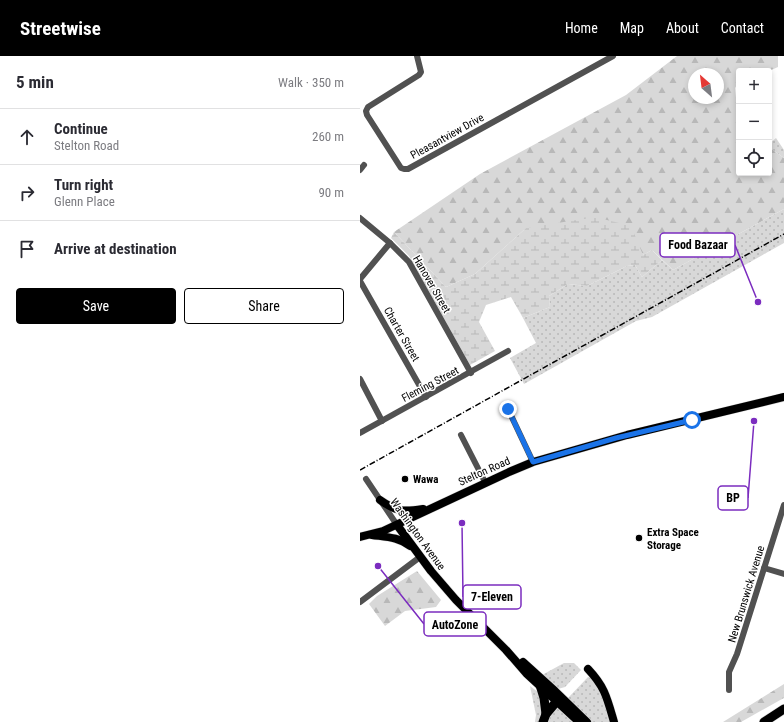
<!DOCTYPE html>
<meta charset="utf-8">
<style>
body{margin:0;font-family:"Roboto Condensed",sans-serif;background:#f7f7f7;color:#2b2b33}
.controls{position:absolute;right:12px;top:12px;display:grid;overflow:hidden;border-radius:4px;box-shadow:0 2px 6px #0003}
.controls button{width:36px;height:36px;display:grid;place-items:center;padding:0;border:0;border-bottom:1px solid #e1e1e2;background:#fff;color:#2b2b33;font:20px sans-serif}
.compass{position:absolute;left:328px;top:12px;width:36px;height:36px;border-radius:50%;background:#fff;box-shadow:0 2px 6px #0003;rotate:332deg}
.stop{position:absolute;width:12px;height:12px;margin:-9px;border:3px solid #1a73e8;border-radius:50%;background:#fff}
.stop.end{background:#1a73e8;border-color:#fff;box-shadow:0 1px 4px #0008}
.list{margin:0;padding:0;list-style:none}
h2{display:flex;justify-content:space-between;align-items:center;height:52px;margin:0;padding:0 16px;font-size:17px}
h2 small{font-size:13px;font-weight:400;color:#7c7c81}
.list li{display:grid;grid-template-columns:26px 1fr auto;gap:12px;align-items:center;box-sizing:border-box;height:56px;padding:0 16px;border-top:1px solid #e1e1e2}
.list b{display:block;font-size:15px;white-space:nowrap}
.list p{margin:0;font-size:13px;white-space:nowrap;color:#7c7c81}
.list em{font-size:13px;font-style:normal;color:#7c7c81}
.actions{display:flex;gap:8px;padding:12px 16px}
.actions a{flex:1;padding:9px 0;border:1px solid #000;border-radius:4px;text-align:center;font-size:14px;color:#000}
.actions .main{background:#000;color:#fff}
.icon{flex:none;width:22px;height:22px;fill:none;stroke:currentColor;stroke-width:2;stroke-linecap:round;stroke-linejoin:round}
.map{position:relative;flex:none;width:424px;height:666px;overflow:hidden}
header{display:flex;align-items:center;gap:24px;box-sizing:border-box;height:56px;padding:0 20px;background:#000;color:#fff}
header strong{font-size:19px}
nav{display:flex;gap:22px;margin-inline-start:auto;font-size:14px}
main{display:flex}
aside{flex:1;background:#fff}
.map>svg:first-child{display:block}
</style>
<header>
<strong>Streetwise</strong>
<nav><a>Home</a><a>Map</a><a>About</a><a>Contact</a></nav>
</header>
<main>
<aside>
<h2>5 min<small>Walk · 350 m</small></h2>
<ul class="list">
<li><svg class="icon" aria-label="ahead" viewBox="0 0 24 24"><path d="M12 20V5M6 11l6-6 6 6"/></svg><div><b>Continue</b><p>Stelton Road</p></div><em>260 m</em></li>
<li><svg class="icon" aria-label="right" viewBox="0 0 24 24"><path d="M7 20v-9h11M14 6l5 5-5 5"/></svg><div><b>Turn right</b><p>Glenn Place</p></div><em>90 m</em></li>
<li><svg class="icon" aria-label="arrive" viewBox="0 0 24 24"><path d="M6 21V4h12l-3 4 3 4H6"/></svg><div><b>Arrive at destination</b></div></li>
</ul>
<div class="actions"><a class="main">Save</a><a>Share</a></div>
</aside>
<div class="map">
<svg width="424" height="666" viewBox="0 0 424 666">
<defs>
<pattern id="grass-dots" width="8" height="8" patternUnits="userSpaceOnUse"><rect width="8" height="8" fill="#d8d8d8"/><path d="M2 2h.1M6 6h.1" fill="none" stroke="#b8b8b8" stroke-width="1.8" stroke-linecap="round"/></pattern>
<pattern id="forest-firs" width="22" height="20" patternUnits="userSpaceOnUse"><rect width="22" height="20" fill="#d8d8d8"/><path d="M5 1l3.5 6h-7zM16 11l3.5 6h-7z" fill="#b8b8b8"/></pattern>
<pattern id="wetland-marsh" width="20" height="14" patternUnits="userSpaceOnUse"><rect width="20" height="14" fill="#d8d8d8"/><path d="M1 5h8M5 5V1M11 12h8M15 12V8" fill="none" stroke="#b8b8b8"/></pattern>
</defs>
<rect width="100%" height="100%" fill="#fff"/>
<!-- grass -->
<g fill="url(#grass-dots)">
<polygon points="416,82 424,94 424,102 409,91 409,88"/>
<polygon points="424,153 424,187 292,261 276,265 164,328 150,302 176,287 163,262 190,251 189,240 208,228 227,230 267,210 275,209 282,221 302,204 313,214"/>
<polygon points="204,607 214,607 221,614 205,631 198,633 182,619"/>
<polygon points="228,621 232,622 240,633 251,666 231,666 208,642"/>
<polygon points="170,630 182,639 183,652 181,666 175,666 176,659"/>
<polygon points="195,650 213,666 186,666"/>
</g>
<!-- forest -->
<g fill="url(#forest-firs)" fill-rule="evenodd">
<path d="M317,0H418V11L409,15L390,12L387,15H379V26L375,32L377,51L379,54V117H409V91L424,102V153L313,214L292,194L283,199L166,172L115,218L86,231L34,176L120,118L266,39ZM334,18H358V42H334Z"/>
<polygon points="57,515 81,544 76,551 45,555 25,570 9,548 17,540"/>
<polygon points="424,628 424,642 422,643 381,666 363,666"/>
</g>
<!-- wetland -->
<polygon fill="url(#wetland-marsh)" points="235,161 271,170 283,199 292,194 302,204 282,221 275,209 267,210 227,230 208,228 189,240 190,251 163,262 151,241 126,249 119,266 135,295 110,309 49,200 31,182 34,176 86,231 115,218 166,172"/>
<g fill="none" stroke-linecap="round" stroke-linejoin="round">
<defs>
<g id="major">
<path d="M20,444C37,456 43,456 63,453"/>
<polyline points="37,469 71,515 96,544 146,594 167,618 219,666"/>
<path d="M12,479C26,481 39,481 50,490"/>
<polyline points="0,481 23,475 149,416 173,406 267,379 424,341"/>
<polyline points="163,606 195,635 227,666"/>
<path d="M228,613C245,631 247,642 254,666"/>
</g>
<g id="highway">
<polyline points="180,629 184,642 186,658"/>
<polyline points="183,666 186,658 197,645"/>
<polyline points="404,666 424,653"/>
</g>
</defs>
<!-- major casing -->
<use href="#major" stroke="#dbdbdb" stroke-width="9"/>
<!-- highway casing -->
<use href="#highway" stroke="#dbdbdb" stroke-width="10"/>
<!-- minor -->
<g stroke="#515151" stroke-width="6">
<polyline points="57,0 61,16 59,19 8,51 6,55 7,59 41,112 44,113 48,113 253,0"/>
<polyline points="0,114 4,109"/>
<polyline points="0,162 30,187 49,206 111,317"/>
<polyline points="0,223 30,187"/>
<polyline points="0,225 66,341"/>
<polyline points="0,323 22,365"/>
<polyline points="148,353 173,406"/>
<polyline points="0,377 148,295"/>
<polyline points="101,379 125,426"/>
<polyline points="6,423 37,469"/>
<polyline points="404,512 424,518"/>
<polyline points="0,546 60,501"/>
<polyline points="369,634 369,616 377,598 424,449"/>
</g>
<!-- major -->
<use href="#major" stroke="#000" stroke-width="8"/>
<!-- highway -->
<use href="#highway" stroke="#000" stroke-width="9"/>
<!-- rail -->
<polyline stroke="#000" stroke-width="1.5" stroke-dasharray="6 2 1 2" stroke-linecap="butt" points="0,414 424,178"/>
</g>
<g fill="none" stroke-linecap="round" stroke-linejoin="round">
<!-- route -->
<polyline stroke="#1a73e8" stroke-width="5" points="148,353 173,406 256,382 332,364"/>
</g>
<!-- markers -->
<g fill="#000" stroke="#fff" stroke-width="1.5">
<circle cx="45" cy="423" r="4"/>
<circle cx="279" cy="482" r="4"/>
</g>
<g text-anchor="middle" stroke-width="3" stroke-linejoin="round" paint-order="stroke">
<!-- street labels -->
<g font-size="11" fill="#000" stroke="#fff">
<text transform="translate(87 80) rotate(-29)" y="4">Pleasantview Drive</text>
<text transform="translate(72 228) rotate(60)" y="4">Hanover Street</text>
<text transform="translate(42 278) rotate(60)" y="4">Charter Street</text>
<text transform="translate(70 328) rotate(-28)" y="4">Fleming Street</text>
<text transform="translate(124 415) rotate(-24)" y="4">Stelton Road</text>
<text transform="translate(58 478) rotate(54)" y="4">Washington Avenue</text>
<text transform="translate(386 538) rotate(-73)" y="4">New Brunswick Avenue</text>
</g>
<!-- poi labels -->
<g font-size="11" font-weight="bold" fill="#000" stroke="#fff" text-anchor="start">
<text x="53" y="427">Wawa</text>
<text x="287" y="480">Extra Space<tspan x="287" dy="13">Storage</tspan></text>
</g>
</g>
<!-- callouts -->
<path fill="none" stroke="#7b2cbf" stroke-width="1.5" d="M398 246L375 189M394 365L388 442M102 467L103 541M18 510L64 568"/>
<g fill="#7b2cbf" stroke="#fff" stroke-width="1.5">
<circle cx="398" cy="246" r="4"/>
<circle cx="394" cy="365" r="4"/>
<circle cx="102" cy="467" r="4"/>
<circle cx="18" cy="510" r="4"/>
</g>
<g fill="#fff" stroke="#7b2cbf" stroke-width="1.5">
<rect x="300" y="177" width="75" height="24" rx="4"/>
<rect x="358" y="430" width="30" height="24" rx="4"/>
<rect x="103" y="529" width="58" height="24" rx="4"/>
<rect x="64" y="556" width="62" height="24" rx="4"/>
</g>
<g font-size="12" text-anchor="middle" font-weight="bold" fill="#000">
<text x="338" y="193">Food Bazaar</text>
<text x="373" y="446">BP</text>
<text x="132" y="545">7-Eleven</text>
<text x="95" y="573">AutoZone</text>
</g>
</svg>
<div class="controls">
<button>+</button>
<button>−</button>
<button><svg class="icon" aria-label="locate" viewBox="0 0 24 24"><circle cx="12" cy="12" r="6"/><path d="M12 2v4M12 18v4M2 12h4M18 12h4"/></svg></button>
</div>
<svg class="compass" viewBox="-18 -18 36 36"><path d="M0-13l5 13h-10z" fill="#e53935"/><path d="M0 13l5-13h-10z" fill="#7c7c81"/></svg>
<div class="stop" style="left:332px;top:364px"></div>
<div class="stop end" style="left:148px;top:353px"></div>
</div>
</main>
